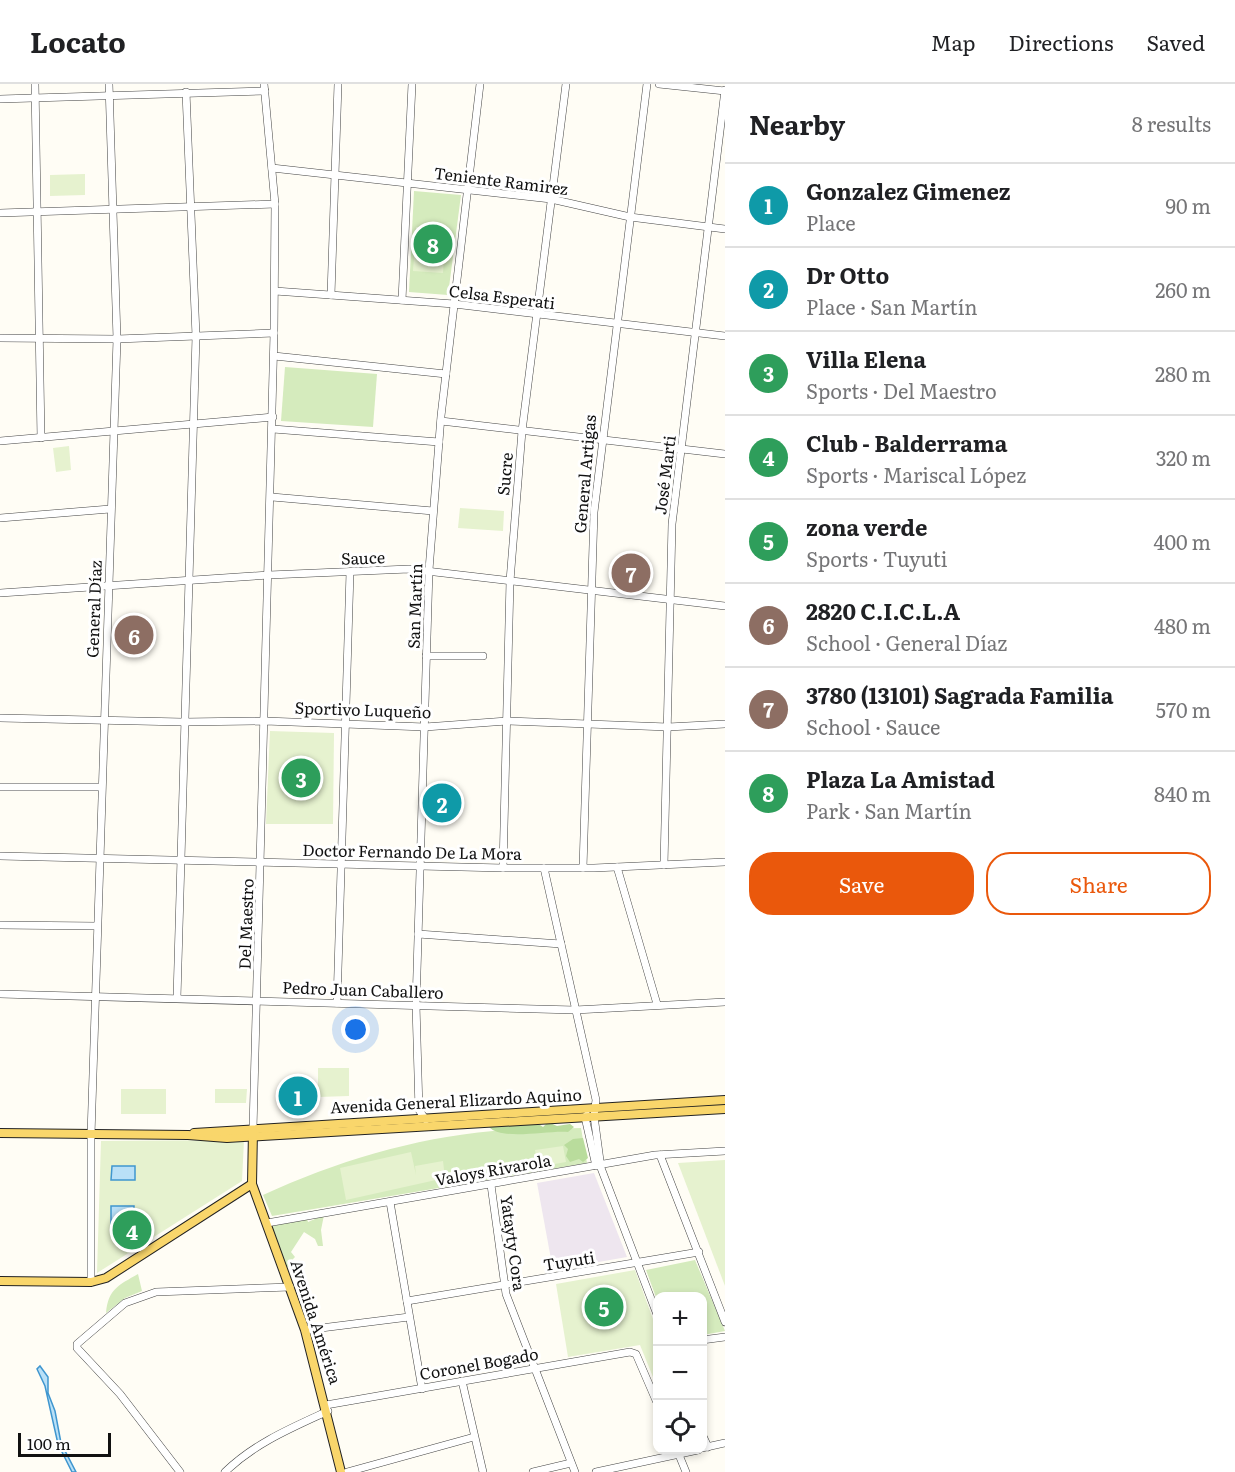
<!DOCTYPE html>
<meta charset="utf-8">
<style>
body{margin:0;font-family:Literata,serif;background:#f2f2f2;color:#202124}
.controls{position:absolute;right:18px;bottom:18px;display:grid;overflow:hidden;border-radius:12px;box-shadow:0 3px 9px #0003}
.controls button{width:54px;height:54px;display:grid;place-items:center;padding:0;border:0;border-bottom:2px solid #e0e0e0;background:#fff;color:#202124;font:30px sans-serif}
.scale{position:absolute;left:18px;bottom:15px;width:93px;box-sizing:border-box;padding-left:6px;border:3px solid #111;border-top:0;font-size:16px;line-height:21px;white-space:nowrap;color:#111;-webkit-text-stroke:4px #fff;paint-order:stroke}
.you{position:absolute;left:356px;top:946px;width:21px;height:21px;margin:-15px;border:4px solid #fff;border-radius:50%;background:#1a73e8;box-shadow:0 0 0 9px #1a73e833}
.badge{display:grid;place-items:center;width:39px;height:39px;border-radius:50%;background:#ea580c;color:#fff;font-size:20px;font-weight:700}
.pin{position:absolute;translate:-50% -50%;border:3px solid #fff;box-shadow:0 2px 6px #0006}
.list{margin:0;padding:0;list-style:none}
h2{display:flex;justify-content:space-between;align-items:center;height:78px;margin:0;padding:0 24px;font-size:26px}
h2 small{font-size:20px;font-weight:400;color:#757577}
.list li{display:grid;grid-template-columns:39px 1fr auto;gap:18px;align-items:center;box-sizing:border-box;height:84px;padding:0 24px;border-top:2px solid #e0e0e0}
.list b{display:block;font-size:22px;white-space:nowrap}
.list p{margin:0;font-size:20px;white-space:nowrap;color:#757577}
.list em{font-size:20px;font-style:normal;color:#757577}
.actions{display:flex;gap:12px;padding:18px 24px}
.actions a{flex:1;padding:14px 0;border:2px solid #ea580c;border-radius:24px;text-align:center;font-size:21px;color:#ea580c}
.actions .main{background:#ea580c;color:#fff}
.icon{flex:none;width:33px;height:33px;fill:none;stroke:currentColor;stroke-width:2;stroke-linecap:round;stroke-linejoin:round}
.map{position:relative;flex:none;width:725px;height:1388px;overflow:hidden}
header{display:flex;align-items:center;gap:36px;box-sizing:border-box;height:84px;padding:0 30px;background:#fff;border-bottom:2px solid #e0e0e0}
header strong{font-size:28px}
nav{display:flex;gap:33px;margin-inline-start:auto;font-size:21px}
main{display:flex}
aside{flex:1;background:#fff}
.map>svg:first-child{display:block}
</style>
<header>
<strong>Locato</strong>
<nav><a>Map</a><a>Directions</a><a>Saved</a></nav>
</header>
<main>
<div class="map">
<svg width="725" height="1388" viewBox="0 0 725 1388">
<rect width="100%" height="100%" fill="#fffdf5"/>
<!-- industrial -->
<polygon fill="#eee6ef" points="594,1089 627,1173 553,1186 537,1099"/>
<!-- green -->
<g fill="#d5ebbd">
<polygon points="414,107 461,111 448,211 409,208"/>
<polygon points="285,283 377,290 373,343 281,337"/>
<path d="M581,1044L587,1079L272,1132L263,1111C335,1078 413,1054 493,1047C522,1045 551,1045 581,1044Z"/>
<polygon points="324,1131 321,1146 323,1162 318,1162 315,1155 304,1148 291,1168 295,1173 290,1178 291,1182 286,1183 270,1143 307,1133 308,1138"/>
<polygon points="695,1176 725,1247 703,1251 702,1212 658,1212 657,1216 646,1186"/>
<path d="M138,1190L142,1207L125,1214L106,1229C108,1205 119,1201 138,1190Z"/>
</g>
<!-- forest -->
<g fill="#b9dc9c">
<path d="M548,1038L557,1042L570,1040L574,1043L568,1048C549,1046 502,1057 489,1043L537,1039L543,1043Z"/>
<polygon points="583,1054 588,1074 583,1078 579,1075 570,1078 566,1072 568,1065 564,1061 573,1055"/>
</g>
<!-- pitch -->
<g fill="#e6f2cf">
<polygon points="85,90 85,111 50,112 50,91"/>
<polygon points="416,143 446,145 443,189 413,187"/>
<polygon points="69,362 71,386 56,388 53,364"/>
<polygon points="460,424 504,427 503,447 458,444"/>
<polygon points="270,647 334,649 333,740 266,740"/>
<polygon points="318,984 349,984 349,1012 318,1013"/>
<rect x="121" y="1005" width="45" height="25"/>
<polygon points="215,1005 247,1005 246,1019 215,1019"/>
<polygon points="244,1056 242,1097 97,1189 101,1057"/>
<polygon points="563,1062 566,1078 538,1083 535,1066"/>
<polygon points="411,1068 416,1091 415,1082 443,1077 445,1094 346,1116 340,1084"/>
<polygon points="725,1076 725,1202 678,1079"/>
<polygon points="635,1186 657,1246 657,1303 640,1261 568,1273 556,1200"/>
</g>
<!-- water -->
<g fill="#b9e0f7" stroke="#3f96cf" stroke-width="1.5">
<polygon points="112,1082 135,1082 135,1096 111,1096"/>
<polygon points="111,1122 134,1122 133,1146 111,1145"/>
<polygon points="40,1282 48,1293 48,1309 55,1327 61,1359 76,1388 72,1388 58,1360 45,1302 37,1285"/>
</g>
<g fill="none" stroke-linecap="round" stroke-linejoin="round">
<defs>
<g id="minor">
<polyline points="35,0 41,354"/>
<polyline points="659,0 725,7"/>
<polyline points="0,15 265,7"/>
<polyline points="272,84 551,115 630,133 725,145"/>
<polyline points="0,129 275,120"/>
<polyline points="275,207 454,220 725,252"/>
<polyline points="331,211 338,0"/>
<polyline points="402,216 412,0"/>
<polyline points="0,254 117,255 274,249"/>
<polyline points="274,272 446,290"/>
<polyline points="441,337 725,370"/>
<polyline points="273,345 439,358"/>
<polyline points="0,357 273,333"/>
<polyline points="272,413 433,427"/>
<polyline points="0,434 110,425"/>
<polyline points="0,509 269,491 409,485 725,522"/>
<polyline points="426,572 483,572"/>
<polyline points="0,634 183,638 265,637 425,643 507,637 668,643 725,640"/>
<polyline points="0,703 101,703"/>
<polyline points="0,772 503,784 594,784 725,778"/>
<polyline points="664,781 672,440 725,6"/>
<polyline points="617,783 657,920"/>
<polyline points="503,784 510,497 522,347 566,0"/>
<polyline points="544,784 596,1016 594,1032 601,1084 658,1233"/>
<polyline points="583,784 594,428 647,0"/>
<polyline points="0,841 97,842"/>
<polyline points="418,850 561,860"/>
<polyline points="0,910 575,926 725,918"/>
<polyline points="177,914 196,252 186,8"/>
<polyline points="337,919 350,488"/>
<polyline points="587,1031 585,1033 596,1082"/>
<polyline points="426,1036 419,1026 416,921 429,486 441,332 480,0"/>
<polyline points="253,1045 274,249 275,120 264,0"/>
<polyline points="660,1071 725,1238"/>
<polyline points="491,1101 506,1210 575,1388"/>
<polyline points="390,1118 422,1305"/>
<polyline points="267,1139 655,1071 725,1067"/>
<polyline points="91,1198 91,1051 117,255 109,0"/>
<polyline points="407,1217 699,1168"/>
<polyline points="305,1246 409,1233"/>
<polyline points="702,1256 725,1253"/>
<polyline points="462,1297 483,1388"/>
<polyline points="326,1321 630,1268 636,1270 658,1321"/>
<polyline points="702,1350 708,1363"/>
<polyline points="702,1364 725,1359"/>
<polyline points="677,1366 686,1388"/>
<polyline points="180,1388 120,1310 77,1264 77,1260 125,1219 156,1208 290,1203"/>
<path d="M225,1388C255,1359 291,1344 328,1327"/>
<polyline points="347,1388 474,1353"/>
<polyline points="533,1388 571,1379"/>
<polyline points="596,1388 698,1366"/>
</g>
<g id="major">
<polyline points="0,1049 188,1051 227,1054 725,1025"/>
<polyline points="194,1049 725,1016"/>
<polyline points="252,1100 305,1246 341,1388"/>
<polyline points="0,1197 91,1198 106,1194 252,1100 253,1047"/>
</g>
</defs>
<!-- minor casing -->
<use href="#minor" stroke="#444" stroke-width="8"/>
<!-- major casing -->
<use href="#major" stroke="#222" stroke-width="10"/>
<!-- minor -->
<use href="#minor" stroke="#fff" stroke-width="7"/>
<!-- major -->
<use href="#major" stroke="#f9d66b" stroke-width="8"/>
</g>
<g text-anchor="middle" stroke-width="6" stroke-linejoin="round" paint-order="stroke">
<!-- street labels -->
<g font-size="16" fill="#111" stroke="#fff">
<text transform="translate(501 97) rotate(7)" y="6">Teniente Ramirez</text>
<text transform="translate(502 213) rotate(7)" y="6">Celsa Esperati</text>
<text transform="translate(505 390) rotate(-85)" y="6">Sucre</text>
<text transform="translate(585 390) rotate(-85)" y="6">General Artigas</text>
<text transform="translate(665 391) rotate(-83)" y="6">José Marti</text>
<text transform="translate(363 474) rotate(-2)" y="6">Sauce</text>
<text transform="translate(415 522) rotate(-88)" y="6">San Martín</text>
<text transform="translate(94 525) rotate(-88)" y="6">General Díaz</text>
<text transform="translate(363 626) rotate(2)" y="6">Sportivo Luqueño</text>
<text transform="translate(412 768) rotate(1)" y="6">Doctor Fernando De La Mora</text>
<text transform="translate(246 840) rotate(-88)" y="6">Del Maestro</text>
<text transform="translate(363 906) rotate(2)" y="6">Pedro Juan Caballero</text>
<text transform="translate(456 1017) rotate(-3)" y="6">Avenida General Elizardo Aquino</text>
<text transform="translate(493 1086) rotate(-10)" y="6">Valoys Rivarola</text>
<text transform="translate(513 1159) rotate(82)" y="6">Yatayty Cora</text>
<text transform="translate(569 1177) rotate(-9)" y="6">Tuyuti</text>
<text transform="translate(316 1238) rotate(72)" y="6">Avenida América</text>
<text transform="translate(479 1280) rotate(-10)" y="6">Coronel Bogado</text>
</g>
</g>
</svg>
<div class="controls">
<button>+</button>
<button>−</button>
<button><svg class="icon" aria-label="locate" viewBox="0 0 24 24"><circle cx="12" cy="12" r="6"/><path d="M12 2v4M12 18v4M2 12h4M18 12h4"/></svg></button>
</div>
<div class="scale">100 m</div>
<div class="you"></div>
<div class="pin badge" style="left:298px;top:1012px;background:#0f9aa8">1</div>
<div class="pin badge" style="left:442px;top:719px;background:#0f9aa8">2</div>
<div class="pin badge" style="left:301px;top:694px;background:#2e9e5b">3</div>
<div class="pin badge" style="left:132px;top:1146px;background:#2e9e5b">4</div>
<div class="pin badge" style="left:604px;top:1223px;background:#2e9e5b">5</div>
<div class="pin badge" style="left:134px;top:551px;background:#8d6e63">6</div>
<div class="pin badge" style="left:631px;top:489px;background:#8d6e63">7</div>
<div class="pin badge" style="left:433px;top:160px;background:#2e9e5b">8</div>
</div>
<aside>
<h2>Nearby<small>8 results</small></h2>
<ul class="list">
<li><span class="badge" style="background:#0f9aa8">1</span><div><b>Gonzalez Gimenez</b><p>Place</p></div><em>90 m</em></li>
<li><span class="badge" style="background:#0f9aa8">2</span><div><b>Dr Otto</b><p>Place · San Martín</p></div><em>260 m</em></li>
<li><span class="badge" style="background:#2e9e5b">3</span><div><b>Villa Elena</b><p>Sports · Del Maestro</p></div><em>280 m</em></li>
<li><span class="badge" style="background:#2e9e5b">4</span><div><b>Club - Balderrama</b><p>Sports · Mariscal López</p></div><em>320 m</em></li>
<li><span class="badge" style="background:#2e9e5b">5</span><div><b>zona verde</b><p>Sports · Tuyuti</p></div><em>400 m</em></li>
<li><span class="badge" style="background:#8d6e63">6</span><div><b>2820 C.I.C.L.A</b><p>School · General Díaz</p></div><em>480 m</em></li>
<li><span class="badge" style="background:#8d6e63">7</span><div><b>3780 (13101) Sagrada Familia</b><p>School · Sauce</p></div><em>570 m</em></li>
<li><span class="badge" style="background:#2e9e5b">8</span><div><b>Plaza La Amistad</b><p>Park · San Martín</p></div><em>840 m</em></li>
</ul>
<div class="actions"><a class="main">Save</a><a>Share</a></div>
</aside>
</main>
